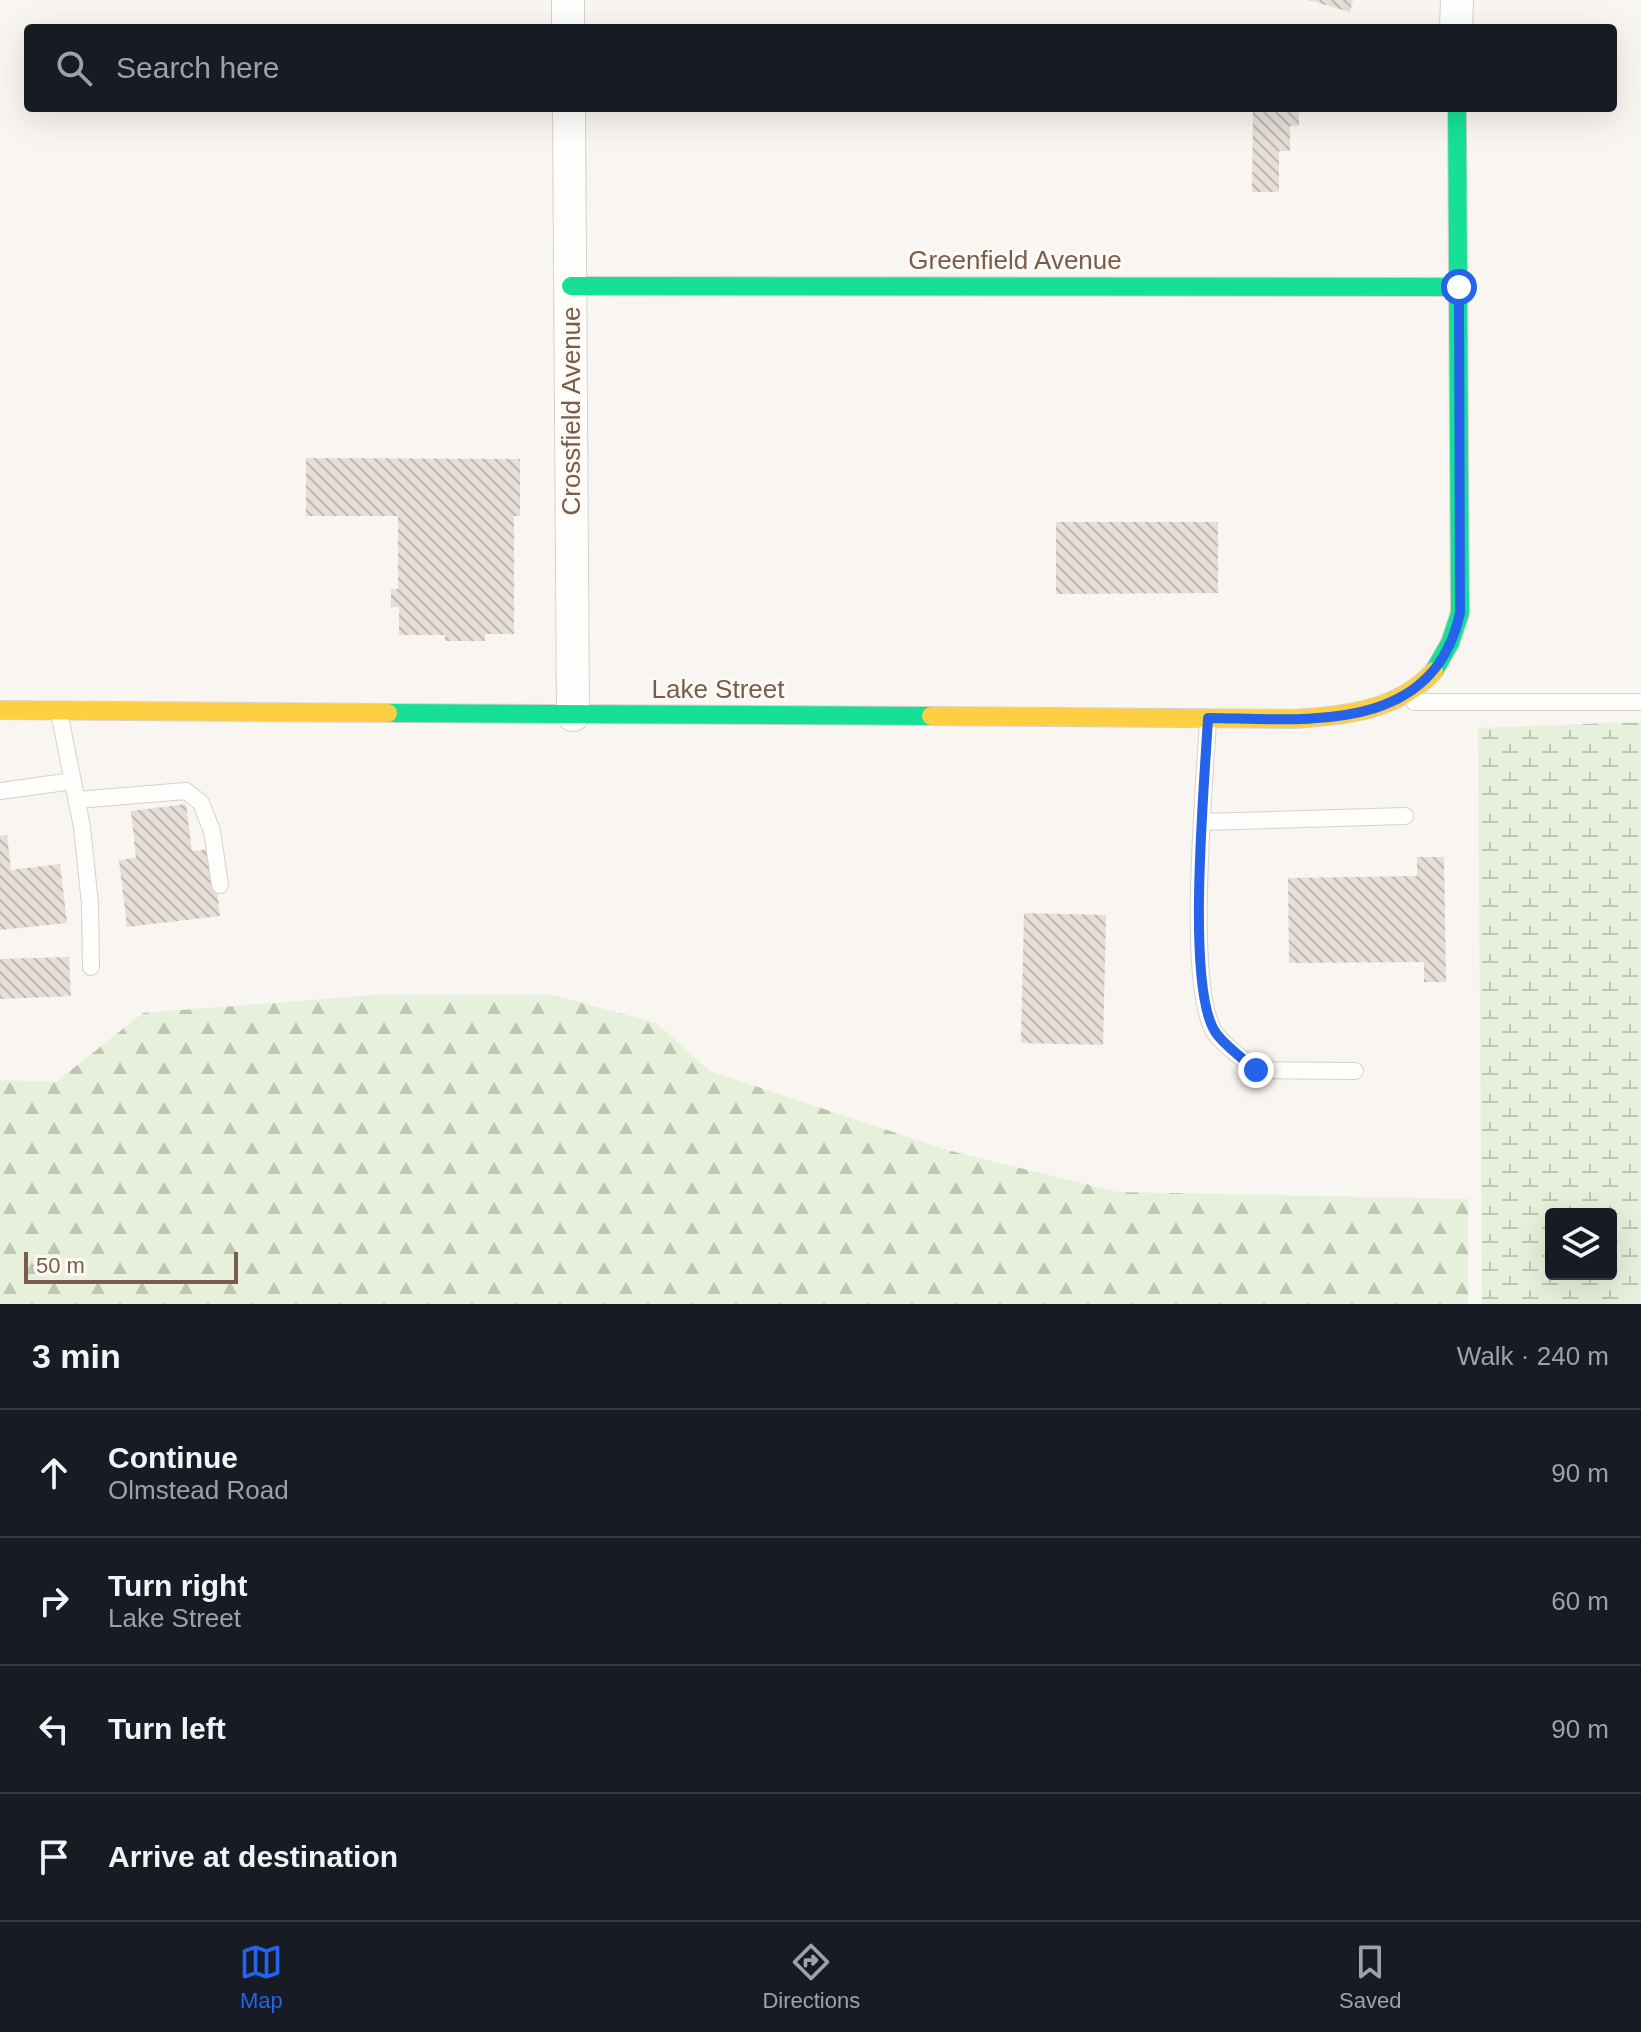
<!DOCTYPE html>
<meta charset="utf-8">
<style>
body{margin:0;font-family:Helvetica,sans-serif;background:#20242c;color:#f1f3f6}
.controls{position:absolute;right:24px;bottom:24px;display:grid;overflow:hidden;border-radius:8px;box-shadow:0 8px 32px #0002}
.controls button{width:72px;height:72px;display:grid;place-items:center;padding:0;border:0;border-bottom:2px solid #363941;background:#171b24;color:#f1f3f6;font:40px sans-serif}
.scale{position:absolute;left:24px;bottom:20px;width:214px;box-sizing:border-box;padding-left:8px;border:4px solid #7a5c4d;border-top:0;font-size:22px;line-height:28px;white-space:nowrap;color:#7a5c4d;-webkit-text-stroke:6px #fffaf3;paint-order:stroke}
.stop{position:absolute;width:24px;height:24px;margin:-18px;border:6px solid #2563eb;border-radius:50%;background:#fff}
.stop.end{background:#2563eb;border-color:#fff;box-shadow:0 2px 8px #0008}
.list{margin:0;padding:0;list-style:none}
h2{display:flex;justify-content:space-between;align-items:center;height:104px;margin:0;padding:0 32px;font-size:34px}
h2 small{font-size:26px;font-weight:400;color:#9ea1a6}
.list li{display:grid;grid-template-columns:52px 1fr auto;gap:24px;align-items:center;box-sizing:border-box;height:128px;padding:0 32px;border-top:2px solid #363941}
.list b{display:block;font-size:30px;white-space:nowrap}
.list p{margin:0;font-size:26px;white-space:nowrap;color:#9ea1a6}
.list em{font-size:26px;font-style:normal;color:#9ea1a6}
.icon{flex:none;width:44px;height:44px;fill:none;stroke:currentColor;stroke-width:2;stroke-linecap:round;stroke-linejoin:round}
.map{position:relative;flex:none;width:1641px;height:1304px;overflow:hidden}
.search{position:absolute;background:#171b24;box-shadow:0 8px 32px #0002;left:24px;right:24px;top:24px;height:88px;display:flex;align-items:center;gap:20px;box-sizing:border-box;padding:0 28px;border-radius:8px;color:#9ea1a6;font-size:30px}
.sheet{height:616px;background:#171b24}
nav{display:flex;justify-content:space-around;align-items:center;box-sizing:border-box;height:112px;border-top:2px solid #363941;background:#171b24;font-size:22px;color:#9ea1a6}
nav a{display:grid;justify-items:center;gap:4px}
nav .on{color:#2563eb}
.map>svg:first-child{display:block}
</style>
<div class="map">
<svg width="1641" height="1304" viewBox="0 0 1641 1304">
<defs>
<pattern id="forest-firs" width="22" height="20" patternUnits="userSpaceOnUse" patternTransform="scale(2)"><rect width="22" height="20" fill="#e7f0db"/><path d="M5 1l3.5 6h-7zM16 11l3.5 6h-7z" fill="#c0c6b4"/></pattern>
<pattern id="wetland-marsh" width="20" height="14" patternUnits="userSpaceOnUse" patternTransform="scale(2)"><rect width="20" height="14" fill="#e7f0db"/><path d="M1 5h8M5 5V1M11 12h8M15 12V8" fill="none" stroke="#c0c6b4"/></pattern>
<pattern id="building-back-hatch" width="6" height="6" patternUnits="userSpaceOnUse" patternTransform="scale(2)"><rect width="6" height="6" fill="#e6ded7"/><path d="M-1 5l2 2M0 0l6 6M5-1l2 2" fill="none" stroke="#bfb7b1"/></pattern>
</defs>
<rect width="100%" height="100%" fill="#f9f5f0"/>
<!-- forest -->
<polygon fill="url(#forest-firs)" points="375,995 553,995 656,1023 710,1071 947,1150 1118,1192 1468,1199 1468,1304 0,1304 0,1080 56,1082 143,1013"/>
<!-- wetland -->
<path fill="url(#wetland-marsh)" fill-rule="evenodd" d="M1641,722V1304H1482L1478,728ZM1551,1214H1611V1274H1551Z"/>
<!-- building -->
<g fill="url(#building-back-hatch)">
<polygon points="1308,0 1353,0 1350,12"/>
<polygon points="1253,108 1299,108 1299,126 1290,126 1290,151 1279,151 1279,192 1252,192"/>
<polygon points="306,458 520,459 520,516 514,516 514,634 485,634 485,641 445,641 445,635 399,635 399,607 391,607 391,589 398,589 398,516 306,516"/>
<polygon points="1056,522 1218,522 1218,593 1056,594"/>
<polygon points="186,804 192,851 212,849 220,916 127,927 119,860 136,858 131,811"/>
<polygon points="7,835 11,870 60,864 67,923 0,930 0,836"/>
<polygon points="1417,857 1444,857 1446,982 1424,982 1424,962 1289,963 1288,878 1417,876"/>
<polygon points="1024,913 1106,915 1103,1045 1021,1043"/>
<polygon points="69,957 71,996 0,999 0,959"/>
</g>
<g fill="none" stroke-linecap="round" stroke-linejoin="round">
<defs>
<g id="lane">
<polyline points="1414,702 1641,702"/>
<polyline points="59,712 82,827 90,904 91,967"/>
<path d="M1208,720C1205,782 1185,987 1215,1033C1225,1047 1244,1059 1256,1070L1355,1071"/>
<polyline points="0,791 73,781"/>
<polyline points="77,800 186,791 201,803 212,831 220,885"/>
<polyline points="1203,822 1405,816"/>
</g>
<g id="street">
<polyline points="568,0 568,28"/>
<polyline points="1456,28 1457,0"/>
<polyline points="569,108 573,715"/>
</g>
<g id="fast">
<polyline points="571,286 1459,287"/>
<polyline points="1434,671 1450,643 1460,613 1457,108"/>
<polyline points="388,713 931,716"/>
</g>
<g id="slow">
<polyline points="0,710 388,713"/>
<path d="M931,716L1295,719C1347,715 1397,711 1434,671"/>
</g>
</defs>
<!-- lane casing -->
<use href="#lane" stroke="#d7d1cb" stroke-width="18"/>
<!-- street casing -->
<use href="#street" stroke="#d7d1cb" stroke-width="34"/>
<!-- fast casing -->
<use href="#fast" stroke="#d9d2cb" stroke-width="20"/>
<!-- slow casing -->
<use href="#slow" stroke="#d9d2cb" stroke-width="20"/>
<!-- lane -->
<use href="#lane" stroke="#fefefd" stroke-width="16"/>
<!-- street -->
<use href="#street" stroke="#fefefd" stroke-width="32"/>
<!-- fast -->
<use href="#fast" stroke="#16e098" stroke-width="18"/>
<!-- slow -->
<use href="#slow" stroke="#ffcf43" stroke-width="18"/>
</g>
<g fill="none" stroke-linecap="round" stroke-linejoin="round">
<!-- route -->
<path stroke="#2563eb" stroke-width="10" d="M1256,1070C1244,1059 1226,1047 1216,1033C1185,990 1205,779 1208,718C1306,719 1433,736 1460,613L1459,287"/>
</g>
<g text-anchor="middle" stroke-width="6" stroke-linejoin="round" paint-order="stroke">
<!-- street labels -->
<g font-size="26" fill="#7a5c4d" stroke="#fffaf3">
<text x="1015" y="269">Greenfield Avenue</text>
<text transform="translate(571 411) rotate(-90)" y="9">Crossfield Avenue</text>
<text x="718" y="698">Lake Street</text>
</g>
</g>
</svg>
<div class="controls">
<button><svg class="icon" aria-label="layers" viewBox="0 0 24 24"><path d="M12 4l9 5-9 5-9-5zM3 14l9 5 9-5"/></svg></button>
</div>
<div class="scale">50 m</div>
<div class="stop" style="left:1459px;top:287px"></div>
<div class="stop end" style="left:1256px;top:1070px"></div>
<div class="search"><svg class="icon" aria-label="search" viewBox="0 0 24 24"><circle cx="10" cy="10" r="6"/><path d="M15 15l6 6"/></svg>Search here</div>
</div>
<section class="sheet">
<h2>3 min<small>Walk · 240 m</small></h2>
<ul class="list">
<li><svg class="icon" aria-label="ahead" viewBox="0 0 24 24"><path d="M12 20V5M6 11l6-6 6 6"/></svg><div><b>Continue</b><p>Olmstead Road</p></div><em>90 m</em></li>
<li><svg class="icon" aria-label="right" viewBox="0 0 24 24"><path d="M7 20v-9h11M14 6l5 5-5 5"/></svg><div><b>Turn right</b><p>Lake Street</p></div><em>60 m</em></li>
<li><svg class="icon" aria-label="left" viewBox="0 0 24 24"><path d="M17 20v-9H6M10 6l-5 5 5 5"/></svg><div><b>Turn left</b></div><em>90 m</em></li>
<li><svg class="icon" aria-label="arrive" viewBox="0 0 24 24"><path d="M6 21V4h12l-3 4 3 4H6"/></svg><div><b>Arrive at destination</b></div></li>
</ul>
</section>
<nav>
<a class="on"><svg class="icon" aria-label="map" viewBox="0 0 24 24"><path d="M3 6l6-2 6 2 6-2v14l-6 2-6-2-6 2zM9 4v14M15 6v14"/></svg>Map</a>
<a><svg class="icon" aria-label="directions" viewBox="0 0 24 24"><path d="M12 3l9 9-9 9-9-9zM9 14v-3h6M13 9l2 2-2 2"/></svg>Directions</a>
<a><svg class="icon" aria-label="saved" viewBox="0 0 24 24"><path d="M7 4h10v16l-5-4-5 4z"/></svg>Saved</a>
</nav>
